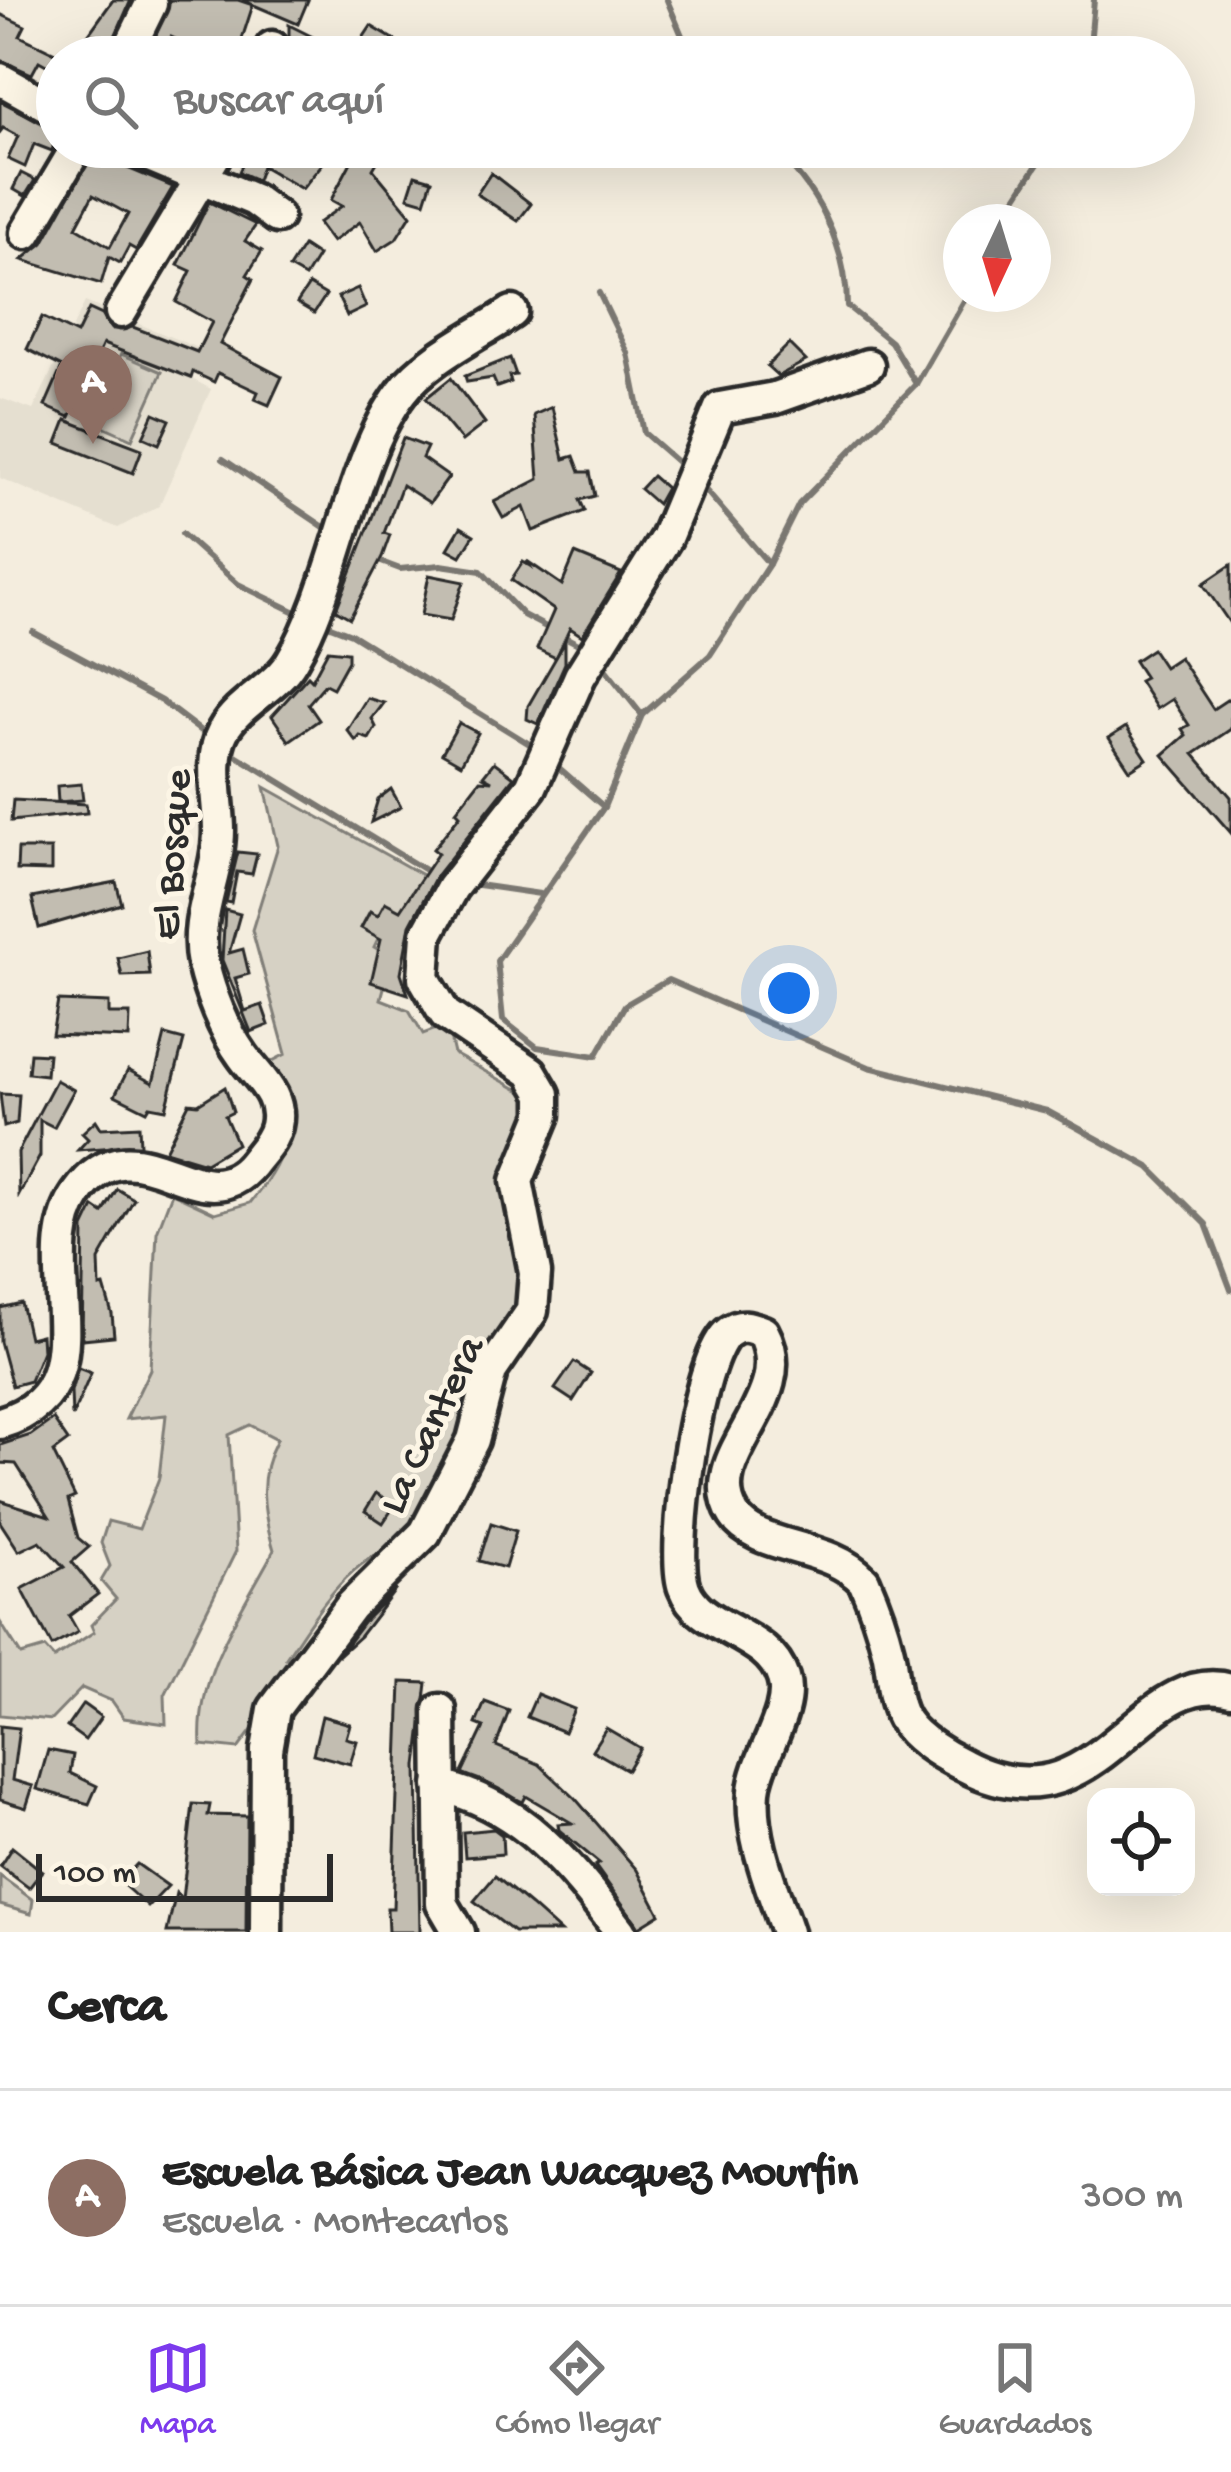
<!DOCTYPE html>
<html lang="es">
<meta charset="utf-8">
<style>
body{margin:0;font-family:"Gochi Hand",sans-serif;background:#f6f6f6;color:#222}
.controls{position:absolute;right:36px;bottom:36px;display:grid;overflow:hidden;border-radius:24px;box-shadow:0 12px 48px #0002}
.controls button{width:108px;height:108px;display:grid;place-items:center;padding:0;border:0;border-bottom:3px solid #e0e0e0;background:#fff;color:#222;font:60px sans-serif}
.compass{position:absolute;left:943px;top:204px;width:108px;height:108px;border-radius:50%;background:#fff;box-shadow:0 12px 48px #0002;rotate:184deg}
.scale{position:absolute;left:36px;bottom:30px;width:297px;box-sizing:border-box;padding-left:12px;border:6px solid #2b2b2b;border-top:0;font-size:33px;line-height:42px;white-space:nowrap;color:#2b2b2b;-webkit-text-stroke:9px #fcf5e5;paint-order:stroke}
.you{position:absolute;left:789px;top:993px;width:42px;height:42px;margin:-30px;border:9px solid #fff;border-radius:50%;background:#1a73e8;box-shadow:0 0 0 18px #1a73e833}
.badge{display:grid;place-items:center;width:78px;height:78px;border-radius:50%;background:#7c3aed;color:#fff;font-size:39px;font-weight:700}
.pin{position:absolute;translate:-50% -99px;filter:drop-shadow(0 3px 6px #0008)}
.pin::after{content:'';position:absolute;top:63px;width:42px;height:36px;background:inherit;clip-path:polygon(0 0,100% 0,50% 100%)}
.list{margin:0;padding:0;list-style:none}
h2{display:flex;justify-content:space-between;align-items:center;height:156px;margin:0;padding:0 48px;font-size:51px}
h2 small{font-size:39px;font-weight:400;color:#767676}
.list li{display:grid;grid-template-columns:78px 1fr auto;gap:36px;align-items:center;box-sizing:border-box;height:216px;padding:0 48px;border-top:3px solid #e0e0e0}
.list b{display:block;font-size:45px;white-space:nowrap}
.list p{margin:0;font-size:39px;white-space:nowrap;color:#767676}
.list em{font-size:39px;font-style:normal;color:#767676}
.icon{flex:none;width:66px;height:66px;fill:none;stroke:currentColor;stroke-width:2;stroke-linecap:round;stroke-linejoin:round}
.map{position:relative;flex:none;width:1231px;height:1932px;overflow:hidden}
.search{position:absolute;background:#fff;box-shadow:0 12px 48px #0002;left:36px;right:36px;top:36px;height:132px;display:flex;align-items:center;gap:30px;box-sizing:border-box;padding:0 42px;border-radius:66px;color:#767676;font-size:45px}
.sheet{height:372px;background:#fff}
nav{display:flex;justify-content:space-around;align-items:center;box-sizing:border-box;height:168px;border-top:3px solid #e0e0e0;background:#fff;font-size:33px;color:#767676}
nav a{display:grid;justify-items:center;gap:6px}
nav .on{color:#7c3aed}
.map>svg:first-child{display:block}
</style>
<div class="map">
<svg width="1231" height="1932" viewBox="0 0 1231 1932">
<rect width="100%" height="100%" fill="#f4edde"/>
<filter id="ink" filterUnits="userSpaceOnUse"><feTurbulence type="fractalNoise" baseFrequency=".00833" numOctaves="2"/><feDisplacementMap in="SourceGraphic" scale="24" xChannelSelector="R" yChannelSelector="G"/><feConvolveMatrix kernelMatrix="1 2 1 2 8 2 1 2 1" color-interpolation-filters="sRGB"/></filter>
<g filter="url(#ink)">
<!-- built -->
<polygon fill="#e5dfd0" points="85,302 203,350 192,379 211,389 159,506 118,528 0,478 0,398 33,410"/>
<!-- green -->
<g fill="#d6d1c4" stroke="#807e78" stroke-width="3">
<polygon points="121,354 162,372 132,439 92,421"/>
<path d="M265,787L440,885L421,917L402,910L388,918L374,947L392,958L381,999L409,1010L423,1034L447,1025L454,1054L542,1103L533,1146L503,1192L540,1289L414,1540C351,1553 321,1607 286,1658L299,1667L238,1749L201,1745C196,1673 241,1612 274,1550C262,1510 257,1477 277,1439L250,1425L229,1435L236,1551L165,1695L166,1724L124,1718L112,1701L82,1688L51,1720L0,1715V1622L21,1655L45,1648L54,1658L94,1632L91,1625L116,1599L101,1581L110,1566L101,1543L108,1521L139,1529L159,1478L166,1415L126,1419L150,1369L157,1232L172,1193L215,1213L250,1203C297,1145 290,1130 261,1067L286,1054L252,930L278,846Z"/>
<polygon points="0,1876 33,1900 31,1914 0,1905"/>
</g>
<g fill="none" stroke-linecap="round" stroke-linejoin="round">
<!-- stream -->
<g stroke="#7a7771" stroke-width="6">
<polyline points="667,0 691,57"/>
<polyline points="1089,57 1094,0"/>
<path d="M770,147C816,184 847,246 847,306L891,342L916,384"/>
<polyline points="1000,222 1049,147"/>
<polyline points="599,293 628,353 644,433 683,467"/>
<polyline points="968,294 916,384 799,504 769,564 710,655 642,715 604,807 497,961 503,1020 537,1047 596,1056 625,1005 668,980 869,1067 1047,1111 1149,1167 1206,1224 1231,1290"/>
<polyline points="223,459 330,531"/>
<polyline points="701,485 769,564"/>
<polyline points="182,534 238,584 302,615"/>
<polyline points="376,560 400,569 441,565 481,571 523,615 586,648"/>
<polyline points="320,622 351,634 536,748"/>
<polyline points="33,632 161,701 210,738"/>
<polyline points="599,661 642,715"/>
<polyline points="226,749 425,870 447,877"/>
<polyline points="550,760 604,807"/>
<polyline points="471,884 540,894"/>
</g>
</g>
<!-- building -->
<g fill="#c2bdb1" stroke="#2b2b2b" stroke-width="3" fill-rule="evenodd">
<polygon points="113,0 131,0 106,57 72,57"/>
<polygon points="170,0 238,0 253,5 240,45 249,49 248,57 202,57 204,52 171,37 163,57 147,57"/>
<polygon points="242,0 308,0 298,24"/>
<polygon points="0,14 25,26 20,36 57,54 57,71 39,61 32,74 0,60"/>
<polygon points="289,25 351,56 371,26 423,57 289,57"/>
<polygon points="0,101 57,130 52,151 34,144 25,167 8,159 18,136 3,128 0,132"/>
<path d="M96,147L120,165L173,187L136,250L129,246L120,263L109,257L101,284L22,260L43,243ZM93,195L128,214L110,247L76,227Z"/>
<polygon points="239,147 336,147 302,189 262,166 257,180 239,172 242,165 234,161"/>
<polygon points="359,147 386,147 373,169 411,215 396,239 377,251 360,222 332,242 318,223 342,206 331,200"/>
<polygon points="21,173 35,180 25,196 13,189"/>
<polygon points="491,173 531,204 518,221 477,194"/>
<polygon points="415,175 432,180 425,202 408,197"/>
<polygon points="209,202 256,225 245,241 262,251 247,275 253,279 220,344 282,377 269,405 255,399 258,392 218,373 214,382 193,372 191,378 103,344 70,417 45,406 62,367 27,349 42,317 77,334 89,309 102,315 112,329 133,327 197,352 212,322 176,302 191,271 178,265"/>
<polygon points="303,246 318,256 305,277 289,268"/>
<polygon points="309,285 326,295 314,313 297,303"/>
<polygon points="358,288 366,307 347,316 338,297"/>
<polygon points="789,344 806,361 778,376 767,366"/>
<polygon points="510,358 516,375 509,376 511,382 497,387 493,378 467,382 465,376"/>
<polygon points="451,378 485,423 462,441 426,398"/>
<polygon points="552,407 564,459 574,456 580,472 590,472 595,496 580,500 585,511 533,531 524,507 503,518 494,502 539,479 534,415"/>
<polygon points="154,413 170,420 159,444 143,437"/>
<polygon points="66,420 142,449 133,473 57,443"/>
<polygon points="403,438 427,447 422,458 449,477 430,503 402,485 384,533 390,535 382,557 350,618 336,610"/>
<polygon points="652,476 666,488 657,504 640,489"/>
<polygon points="461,527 474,535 461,556 448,549"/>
<polygon points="575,554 621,573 582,636 570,628 556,658 537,649 554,610 511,580 523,562 530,566 527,561 562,585"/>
<polygon points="1231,565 1231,625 1203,584"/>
<polygon points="429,575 464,582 451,620 421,615"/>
<polygon points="565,642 565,663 538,724 527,719 528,706"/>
<polygon points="1152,649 1164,667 1179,657 1213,709 1231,697 1231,729 1194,754 1231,797 1231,833 1163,755 1186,735 1182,729 1189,725 1172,699 1157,709 1139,681 1145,678 1134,661"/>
<polygon points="328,650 348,652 348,661 333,688 325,684 308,704 319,720 289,741 272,716 308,676 312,680"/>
<polygon points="367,698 384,703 372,719 376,727 369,739 360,736 356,741 347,730"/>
<polygon points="459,723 478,733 461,764 442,753"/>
<polygon points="1126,727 1147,759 1130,770 1109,738"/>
<polygon points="494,762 514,777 436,876 410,925 401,973 408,994 371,982 381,939 361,928 370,911 378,915 385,902 400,910 438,853 433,849 460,815 456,811 480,780 492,781 483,776"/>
<polygon points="81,784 83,800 58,802 57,786"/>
<polygon points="391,789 401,807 371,822 378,799"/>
<polygon points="13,800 86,804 87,813 11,821"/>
<polygon points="18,849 51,849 51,871 17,870"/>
<polygon points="238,852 257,854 252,874 237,872 231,903 226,902"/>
<polygon points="116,882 122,904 39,928 32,898"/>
<polygon points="225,910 240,914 229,953 243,949 249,974 235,978 245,1011 262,1005 269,1025 251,1032 222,960"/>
<polygon points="147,951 150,975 122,976 118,958"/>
<polygon points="58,1001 109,1003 109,1014 130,1014 129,1038 52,1035"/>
<polygon points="165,1035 184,1040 166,1109 150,1106 147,1111 115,1095 128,1070 153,1083"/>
<polygon points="30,1053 48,1054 46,1075 28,1073"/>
<polygon points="56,1080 74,1090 54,1127 40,1120 40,1156 19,1195 18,1152"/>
<polygon points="225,1087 233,1112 225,1116 237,1144 205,1163 165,1151 189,1103 198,1104"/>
<polygon points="0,1094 19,1095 17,1123 4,1127"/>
<polygon points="96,1120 101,1128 139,1126 140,1145 78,1150 88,1139 82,1133"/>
<polygon points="117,1189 134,1199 99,1260 100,1287 104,1286 112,1314 114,1336 82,1339 84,1228 94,1207 103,1213"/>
<polygon points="21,1303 29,1338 41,1335 42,1351 30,1381 12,1386 0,1342 0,1308"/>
<polygon points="574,1362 591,1373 573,1401 555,1389"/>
<polygon points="78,1368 91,1373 72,1417 71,1391"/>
<polygon points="53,1419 68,1441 53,1452 75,1497 68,1500 78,1538 89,1547 72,1562 98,1594 69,1616 78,1632 52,1646 22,1589 64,1567 40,1541 19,1551 0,1522 0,1500 49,1516 16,1464 0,1463 0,1445 31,1435"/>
<polygon points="376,1493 395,1505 383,1523 365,1511"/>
<polygon points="491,1523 516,1531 505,1568 479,1561"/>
<polygon points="396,1589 360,1636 338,1656 366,1619"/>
<polygon points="401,1682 427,1683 417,1766 420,1932 388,1932 387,1908 393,1908"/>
<polygon points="537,1694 574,1709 564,1732 527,1717"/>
<polygon points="485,1702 509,1711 496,1746 539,1764 575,1798 637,1870 660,1914 639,1927 595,1866 599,1863 559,1830 558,1824 572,1823 526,1796 523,1802 462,1773 484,1727 476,1724"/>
<polygon points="83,1704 101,1717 85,1740 67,1727"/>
<polygon points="322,1716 350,1724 346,1738 357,1741 350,1764 313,1754"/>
<polygon points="0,1726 19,1728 12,1780 33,1786 26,1808 0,1800"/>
<polygon points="606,1728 640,1748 627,1770 592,1750"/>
<polygon points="48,1750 73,1755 70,1773 97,1786 89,1804 37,1789"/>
<polygon points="193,1804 210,1805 208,1815 247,1816 246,1932 167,1932 176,1893 182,1899"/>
<polygon points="494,1829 502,1835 503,1854 465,1857 463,1832"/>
<polygon points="12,1847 42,1871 29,1888 0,1866"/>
<polygon points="137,1864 168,1886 148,1907 120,1882"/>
<polygon points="495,1876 531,1906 560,1932 514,1932 474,1901"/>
</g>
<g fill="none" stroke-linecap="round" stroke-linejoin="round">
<defs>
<g id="minor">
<polyline points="125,57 151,4"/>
<polyline points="267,57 272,47"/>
<polyline points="0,79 57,111"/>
<polyline points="128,147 254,200 277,217"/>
<polyline points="26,233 77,147"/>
<polyline points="121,312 220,147"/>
<path d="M0,1423C114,1389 29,1265 77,1194C134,1110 200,1228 252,1164C261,1152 273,1141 276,1126C283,1095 257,1077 242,1055C224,1030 210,994 203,964C193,917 219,876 219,830C219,800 208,759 223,731C239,702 276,688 292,660C337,585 351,459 402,392C426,359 478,335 512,312"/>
<polyline points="440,1710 442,1903 459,1932"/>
<path d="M440,1786C524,1806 570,1866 621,1932"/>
<polyline points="266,1932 267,1750 274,1709 351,1606 425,1533 473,1440 491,1371 532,1311 535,1273 517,1181 544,1115 544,1094 531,1072 445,1014 424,978 427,934 452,888 531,787 580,676 666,538 720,408 775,398 868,365"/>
<path d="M787,1932C772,1887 750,1838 754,1791C757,1756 794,1711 783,1678C768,1631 700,1631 684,1588C670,1552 697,1354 729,1332C741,1323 750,1327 763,1332C800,1400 697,1457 734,1515C757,1551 828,1542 864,1581C874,1604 882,1626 888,1651C893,1671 892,1704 905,1722C916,1739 945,1756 963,1765C1099,1837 1137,1664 1231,1690"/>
</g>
</defs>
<!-- minor casing -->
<use href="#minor" stroke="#2b2b2b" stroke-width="39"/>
<!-- minor -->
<use href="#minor" stroke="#fcf5e5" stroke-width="30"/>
</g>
</g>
<g text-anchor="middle" stroke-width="10" stroke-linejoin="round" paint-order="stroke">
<!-- street labels -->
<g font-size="42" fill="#2b2b2b" stroke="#fcf5e5">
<text transform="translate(168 854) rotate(-86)" y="15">El Bosque</text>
<text transform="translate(428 1423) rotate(-64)" y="15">La Cantera</text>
</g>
</g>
</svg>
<div class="controls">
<button><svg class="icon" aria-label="locate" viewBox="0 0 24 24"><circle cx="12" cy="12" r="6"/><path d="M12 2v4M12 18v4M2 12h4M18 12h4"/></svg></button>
</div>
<svg class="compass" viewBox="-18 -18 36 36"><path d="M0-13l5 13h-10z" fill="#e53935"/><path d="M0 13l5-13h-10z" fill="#767676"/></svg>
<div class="scale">100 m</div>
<div class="you"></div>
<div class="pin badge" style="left:93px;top:444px;background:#8d6e63">A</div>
<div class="search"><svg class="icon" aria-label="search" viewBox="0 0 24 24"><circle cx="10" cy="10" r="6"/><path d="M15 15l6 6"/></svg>Buscar aquí</div>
</div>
<section class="sheet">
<h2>Cerca<small></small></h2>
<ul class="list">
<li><span class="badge" style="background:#8d6e63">A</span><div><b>Escuela Básica Jean Wacquez Mourfin</b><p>Escuela · Montecarlos</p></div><em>300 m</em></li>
</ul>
</section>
<nav>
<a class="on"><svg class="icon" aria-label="map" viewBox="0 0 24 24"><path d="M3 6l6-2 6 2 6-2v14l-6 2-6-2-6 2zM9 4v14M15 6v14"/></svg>Mapa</a>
<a><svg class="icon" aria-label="directions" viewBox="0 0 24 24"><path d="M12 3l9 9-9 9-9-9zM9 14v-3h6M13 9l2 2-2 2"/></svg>Cómo llegar</a>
<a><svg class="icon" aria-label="saved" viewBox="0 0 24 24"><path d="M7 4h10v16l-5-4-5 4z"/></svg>Guardados</a>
</nav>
